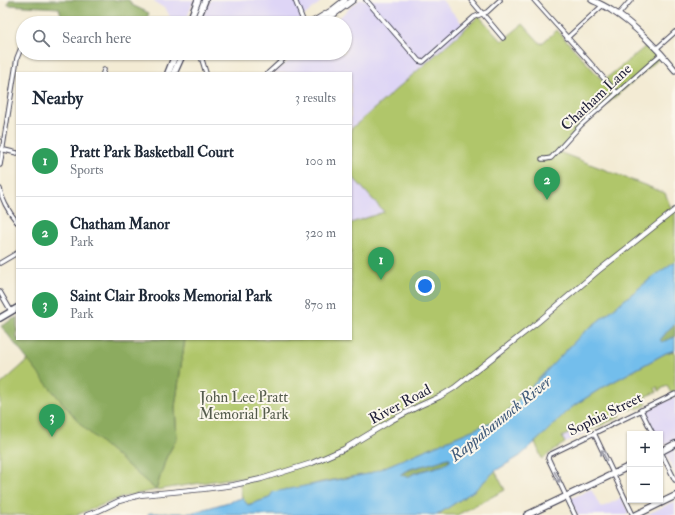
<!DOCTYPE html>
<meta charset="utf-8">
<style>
body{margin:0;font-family:"IM FELL Double Pica",serif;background:#f6f6f7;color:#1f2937}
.controls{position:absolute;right:12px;bottom:12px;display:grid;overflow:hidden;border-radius:0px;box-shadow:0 1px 3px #0004}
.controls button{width:36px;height:36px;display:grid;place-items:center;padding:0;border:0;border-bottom:1px solid #e0e1e3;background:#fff;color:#1f2937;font:20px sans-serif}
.you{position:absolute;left:425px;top:286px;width:14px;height:14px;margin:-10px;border:3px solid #fff;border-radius:50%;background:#1a73e8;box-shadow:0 0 0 6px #1a73e833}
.badge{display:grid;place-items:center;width:26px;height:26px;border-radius:50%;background:#2563eb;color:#fff;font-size:13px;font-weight:700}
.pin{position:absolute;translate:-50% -33px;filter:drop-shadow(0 1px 2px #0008)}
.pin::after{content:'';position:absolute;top:21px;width:14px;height:12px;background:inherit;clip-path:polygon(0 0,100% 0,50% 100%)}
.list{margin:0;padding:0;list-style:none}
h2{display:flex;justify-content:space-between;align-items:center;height:52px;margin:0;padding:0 16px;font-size:17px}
h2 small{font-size:13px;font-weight:400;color:#747a83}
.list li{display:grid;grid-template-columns:26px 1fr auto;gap:12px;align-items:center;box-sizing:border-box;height:72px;padding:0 16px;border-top:1px solid #e0e1e3}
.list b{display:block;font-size:15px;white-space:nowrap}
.list p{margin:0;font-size:13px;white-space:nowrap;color:#747a83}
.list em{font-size:13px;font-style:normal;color:#747a83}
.icon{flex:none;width:22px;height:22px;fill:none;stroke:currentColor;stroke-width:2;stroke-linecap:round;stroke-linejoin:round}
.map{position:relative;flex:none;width:675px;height:515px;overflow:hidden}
.search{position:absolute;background:#fff;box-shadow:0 1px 3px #0004;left:16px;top:16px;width:336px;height:44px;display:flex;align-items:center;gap:10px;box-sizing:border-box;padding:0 14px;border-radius:22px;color:#747a83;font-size:15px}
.panel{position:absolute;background:#fff;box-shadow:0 1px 3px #0004;left:16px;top:72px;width:336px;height:268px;border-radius:0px}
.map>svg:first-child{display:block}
</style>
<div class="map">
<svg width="675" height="515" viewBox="0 0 675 515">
<rect width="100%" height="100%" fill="#fbf7ec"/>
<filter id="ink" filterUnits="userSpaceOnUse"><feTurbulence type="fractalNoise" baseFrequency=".025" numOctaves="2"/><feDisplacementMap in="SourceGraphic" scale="8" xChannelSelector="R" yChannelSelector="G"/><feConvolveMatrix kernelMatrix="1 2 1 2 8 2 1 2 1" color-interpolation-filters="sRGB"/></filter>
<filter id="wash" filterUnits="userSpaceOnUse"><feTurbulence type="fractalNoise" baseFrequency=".012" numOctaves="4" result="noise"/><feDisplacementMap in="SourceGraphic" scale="16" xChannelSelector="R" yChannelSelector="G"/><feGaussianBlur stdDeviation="0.9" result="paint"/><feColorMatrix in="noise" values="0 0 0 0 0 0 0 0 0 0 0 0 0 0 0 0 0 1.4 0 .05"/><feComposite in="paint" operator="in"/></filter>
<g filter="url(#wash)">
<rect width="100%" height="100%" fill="#f3ebd4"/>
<!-- built -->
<g fill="#ded5f6">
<polygon points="154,0 194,0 185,23 173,23 166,9 154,2"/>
<polygon points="211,0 323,0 299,20 298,23 205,23 203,15"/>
<polygon points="359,0 442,0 466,28 351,129 351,73 274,73 298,53 345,53 345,23 333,23"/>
<polygon points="351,175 384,212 351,223"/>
<polygon points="675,397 675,440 662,446 660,443 660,434 656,434 645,411"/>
<polygon points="586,424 589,431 565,443 562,437"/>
<polygon points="675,448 675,474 665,452"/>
<polygon points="591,489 601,508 621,498 629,513 626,515 578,515 570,499"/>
<polygon points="675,501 675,515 646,515"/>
</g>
<!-- green -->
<g fill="#b0c66b" stroke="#697453">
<polygon points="479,16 502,41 523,24 541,44 557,30 603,81 646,46 659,59 583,125 559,152 665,193 671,208 675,206 675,261 649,280 582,334 501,418 368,474 321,482 247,505 242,498 239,477 156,490 123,497 76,515 0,515 0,385 28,360 156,490 166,458 177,438 175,407 185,339 351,339 351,223 384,212 351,175 351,129 466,28"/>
<polygon points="673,351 675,354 675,391 671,393 667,386 661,389 661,390 659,391 658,387 655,388 657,392 646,396 646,398 644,399 647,405 637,409 635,407 630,410 629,408 628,409 626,406 619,411 621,416 589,431 586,425 562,437 565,443 560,446 542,459 535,442 566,412 575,405 600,389 666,353"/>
<polygon points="495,471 505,490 457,515 437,515 475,490"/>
</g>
<!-- forest -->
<g fill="#8cab5f" stroke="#57664d">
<polygon points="9,0 129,0 132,5 149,13 145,23 63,23 59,8 8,5"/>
<polygon points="17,317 17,339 185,339 175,407 177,438 166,458 156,490 83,427 45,382 1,326"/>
<polygon points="675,324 675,337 662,342 660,340 669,329"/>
<path d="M447,458H450V461L444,465L415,473L408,477L400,476V475C414,465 432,464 447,458Z"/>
</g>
<!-- water -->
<path fill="#73beec" stroke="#4a7094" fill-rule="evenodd" d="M675,261V324L669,329L660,340L662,342L675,337V350L666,353L600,389L575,405L566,412L545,433L520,456L495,471L475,490L437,515H147L149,513H191L242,498L248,505L269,498L273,492L368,474L501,418L582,334L649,280ZM447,458H450V461L444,465L415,473L408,477L400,475C406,468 423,466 432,463C437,462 442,460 447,458Z"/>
</g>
<g filter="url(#ink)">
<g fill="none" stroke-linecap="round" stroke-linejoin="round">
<defs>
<g id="minor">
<polyline points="295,0 304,23"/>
<polyline points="366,0 419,61 423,62 474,17 487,12 500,0"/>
<polyline points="471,0 503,38"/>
<polyline points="534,0 617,93"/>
<polyline points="618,15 631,0"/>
<polyline points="567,38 603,5"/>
<polyline points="656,49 675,32"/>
<polyline points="200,53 206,73"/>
<polyline points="103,73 104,70"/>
<polyline points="268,73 290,53"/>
<polyline points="0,149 17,153"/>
<polyline points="542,159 546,159 551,158 581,125 661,54"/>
<polyline points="0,165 17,58 23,43"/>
<path d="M0,189C2,202 9,212 17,222"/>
<polyline points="0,263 17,253"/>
<polyline points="0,292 11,311"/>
<polyline points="641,410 653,434"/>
<polyline points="594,433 633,515"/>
<polyline points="660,450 675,480"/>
<polyline points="575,515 548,458 549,455 675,394"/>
</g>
<polyline id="tertiary" points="87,515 98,511 119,501 140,495 203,489 234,485 261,479 312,463 344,449 392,420 419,406 439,397 454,388 538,322 598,271 675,210"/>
<g id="secondary">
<path d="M592,0C598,3 605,6 611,10C634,24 659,50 675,70"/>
<polyline points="311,23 331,11 345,0"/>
<polyline points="322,23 353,0"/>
</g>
<g id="primary">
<polyline points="189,23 198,0"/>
<polyline points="196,23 205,0"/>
<polyline points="168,73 176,53"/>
<polyline points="174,73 183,53"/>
<polyline points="0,318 17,308"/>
<polyline points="660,452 675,444"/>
<polyline points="527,515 630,466"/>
<polyline points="636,515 675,496"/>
</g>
</defs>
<!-- minor casing -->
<use href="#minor" stroke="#414052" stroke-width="5.5"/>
<!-- tertiary casing -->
<use href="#tertiary" stroke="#414052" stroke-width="6"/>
<!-- secondary casing -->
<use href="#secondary" stroke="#414052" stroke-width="7"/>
<!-- primary casing -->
<use href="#primary" stroke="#414052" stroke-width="8"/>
<!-- minor -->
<use href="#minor" stroke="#fff" stroke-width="3.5"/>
<!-- tertiary -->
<use href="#tertiary" stroke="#fff" stroke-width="4.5"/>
<!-- secondary -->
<use href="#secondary" stroke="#fff" stroke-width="5"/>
<!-- primary -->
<use href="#primary" stroke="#fff" stroke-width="5.5"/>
</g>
<!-- one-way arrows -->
<defs><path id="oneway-shaft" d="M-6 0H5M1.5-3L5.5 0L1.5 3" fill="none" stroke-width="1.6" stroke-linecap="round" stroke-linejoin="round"/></defs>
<g stroke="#9c9ca7">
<use href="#oneway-shaft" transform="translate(604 455) rotate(-116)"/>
<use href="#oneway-shaft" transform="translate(557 477) rotate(65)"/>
</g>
</g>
<g text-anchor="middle" stroke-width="4" stroke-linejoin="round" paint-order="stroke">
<!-- street labels -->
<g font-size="15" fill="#22223b" stroke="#fbf7ec">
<text transform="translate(596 97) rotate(-43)" y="5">Chatham Lane</text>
<text transform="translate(400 404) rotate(-28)" y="5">River Road</text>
<text transform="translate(605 414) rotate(-26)" y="5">Sophia Street</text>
</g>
<!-- park labels -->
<g font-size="15" fill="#545b4c" stroke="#fbf7ec">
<text x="244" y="402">John Lee Pratt<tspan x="244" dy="17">Memorial Park</tspan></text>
</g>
<!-- water labels -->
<g font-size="16" font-style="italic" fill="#3e5979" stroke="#fbf7ec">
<text transform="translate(500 418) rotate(-39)" y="6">Rappahannock River</text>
</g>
</g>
</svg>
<div class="controls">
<button>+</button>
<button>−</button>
</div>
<div class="you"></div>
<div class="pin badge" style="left:381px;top:280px;background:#2e9e5b">1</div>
<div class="pin badge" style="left:547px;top:200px;background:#2e9e5b">2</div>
<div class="pin badge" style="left:52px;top:437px;background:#2e9e5b">3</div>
<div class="search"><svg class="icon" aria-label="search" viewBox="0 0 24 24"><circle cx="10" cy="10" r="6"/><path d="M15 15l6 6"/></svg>Search here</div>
<section class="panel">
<h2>Nearby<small>3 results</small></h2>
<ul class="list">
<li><span class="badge" style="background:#2e9e5b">1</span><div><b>Pratt Park Basketball Court</b><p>Sports</p></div><em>100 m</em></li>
<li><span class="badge" style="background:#2e9e5b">2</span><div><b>Chatham Manor</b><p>Park</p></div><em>320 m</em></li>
<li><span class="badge" style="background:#2e9e5b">3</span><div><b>Saint Clair Brooks Memorial Park</b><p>Park</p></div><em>870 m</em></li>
</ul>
</section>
</div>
